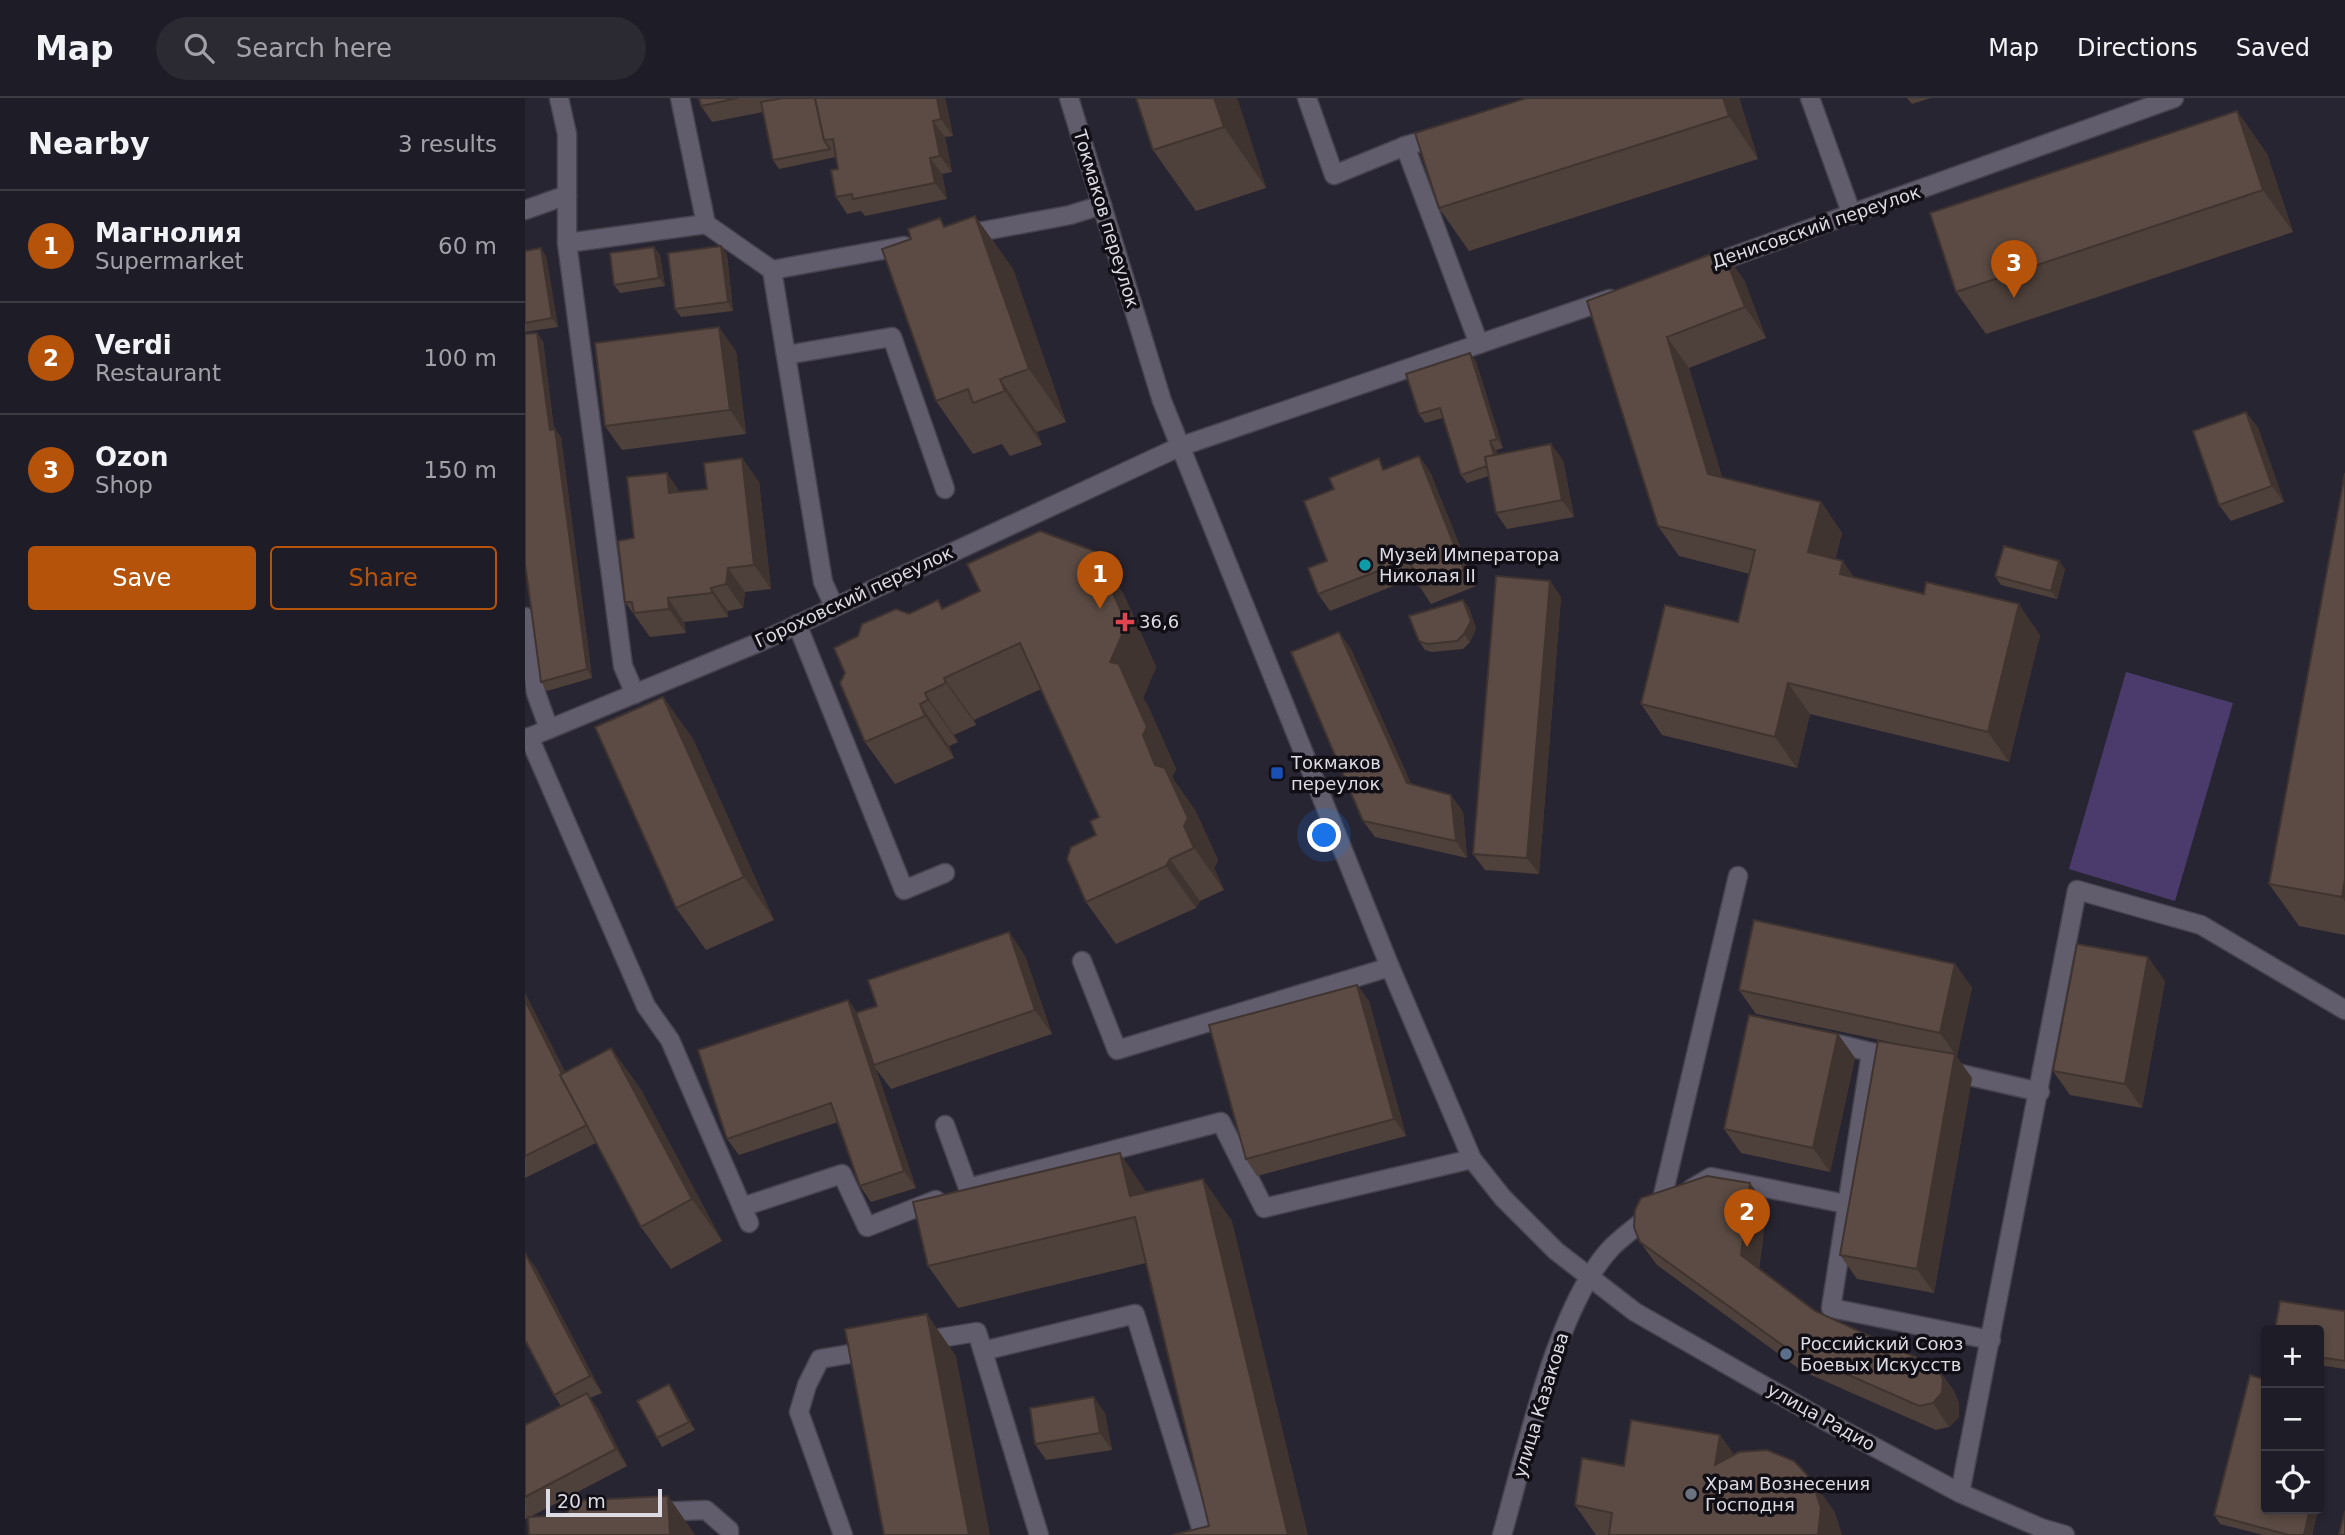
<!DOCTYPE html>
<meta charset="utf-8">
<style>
body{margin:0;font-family:"DejaVu Sans",sans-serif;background:#2b2932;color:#f1f3f6}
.controls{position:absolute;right:21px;bottom:21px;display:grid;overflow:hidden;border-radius:7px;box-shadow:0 4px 10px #0003}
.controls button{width:63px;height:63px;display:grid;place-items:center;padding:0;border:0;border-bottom:2px solid #3c3a43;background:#1e1c26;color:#f1f3f6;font:35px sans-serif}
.scale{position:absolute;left:21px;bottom:18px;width:116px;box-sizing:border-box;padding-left:7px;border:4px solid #dddbe4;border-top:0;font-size:19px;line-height:24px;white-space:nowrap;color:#dddbe4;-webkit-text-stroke:5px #110f15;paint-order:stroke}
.you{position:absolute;left:800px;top:738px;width:24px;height:24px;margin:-18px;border:5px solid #fff;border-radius:50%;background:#1a73e8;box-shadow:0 0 0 10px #1a73e833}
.badge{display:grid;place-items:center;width:46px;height:46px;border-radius:50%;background:#b45309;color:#fff;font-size:23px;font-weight:700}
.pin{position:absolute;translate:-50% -58px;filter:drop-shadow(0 2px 4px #0008)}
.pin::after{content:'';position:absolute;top:37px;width:24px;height:21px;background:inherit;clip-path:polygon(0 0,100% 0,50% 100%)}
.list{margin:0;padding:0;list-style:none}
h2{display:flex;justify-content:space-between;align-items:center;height:91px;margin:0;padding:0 28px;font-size:30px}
h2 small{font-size:23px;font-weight:400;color:#a1a1a7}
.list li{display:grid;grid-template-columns:46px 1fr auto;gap:21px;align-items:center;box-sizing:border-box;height:112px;padding:0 28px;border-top:2px solid #3c3a43}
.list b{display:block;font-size:26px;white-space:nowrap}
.list p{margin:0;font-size:23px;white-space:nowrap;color:#a1a1a7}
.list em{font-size:23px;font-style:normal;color:#a1a1a7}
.actions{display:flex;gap:14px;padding:21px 28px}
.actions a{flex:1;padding:16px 0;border:2px solid #b45309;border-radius:7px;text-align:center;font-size:24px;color:#b45309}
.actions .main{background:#b45309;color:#fff}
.icon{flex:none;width:38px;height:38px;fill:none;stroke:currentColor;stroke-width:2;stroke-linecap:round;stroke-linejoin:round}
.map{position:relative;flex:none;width:1820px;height:1437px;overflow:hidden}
header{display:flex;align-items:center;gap:42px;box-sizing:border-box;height:98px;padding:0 35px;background:#1e1c26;border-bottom:2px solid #3c3a43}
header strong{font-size:33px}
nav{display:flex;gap:38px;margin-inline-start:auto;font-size:24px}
.search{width:490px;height:63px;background:#2b2932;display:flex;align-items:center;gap:18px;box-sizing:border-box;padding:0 24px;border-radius:38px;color:#a1a1a7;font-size:26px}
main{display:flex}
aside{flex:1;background:#1e1c26}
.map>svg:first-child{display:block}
</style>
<header>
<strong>Map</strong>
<div class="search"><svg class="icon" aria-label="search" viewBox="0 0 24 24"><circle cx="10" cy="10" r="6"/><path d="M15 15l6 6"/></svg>Search here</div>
<nav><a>Map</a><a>Directions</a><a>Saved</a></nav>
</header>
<main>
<aside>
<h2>Nearby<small>3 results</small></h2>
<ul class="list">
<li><span class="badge">1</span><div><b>Магнолия</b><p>Supermarket</p></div><em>60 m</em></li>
<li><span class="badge">2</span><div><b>Verdi</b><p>Restaurant</p></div><em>100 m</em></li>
<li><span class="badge">3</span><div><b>Ozon</b><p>Shop</p></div><em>150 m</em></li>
</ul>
<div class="actions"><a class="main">Save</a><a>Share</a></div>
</aside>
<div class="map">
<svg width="1820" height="1437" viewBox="0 0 1820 1437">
<rect width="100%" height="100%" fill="#282532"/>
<!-- green -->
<polygon fill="#4b3b6d" points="1601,574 1708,605 1650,803 1544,771"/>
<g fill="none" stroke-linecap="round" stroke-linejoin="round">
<defs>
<g id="minor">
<polyline points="34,0 42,36 42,145"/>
<polyline points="155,0 181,126"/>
<polyline points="544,0 637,303 865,869 947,1061 978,1100 1031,1153 1110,1214 1299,1322 1435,1395 1516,1430 1540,1437"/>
<polyline points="782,0 809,77 880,48"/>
<polyline points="1285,0 1327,117"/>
<polyline points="913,39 880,48 954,246"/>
<polyline points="0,112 42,97"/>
<polyline points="437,137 545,117 577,107"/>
<polyline points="1181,168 1649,0"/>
<polyline points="261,257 367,239 420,391"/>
<polyline points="309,508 298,484 247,172 379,148"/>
<polyline points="0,519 11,595 24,631"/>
<polyline points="272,526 379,792 420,775"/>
<polyline points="110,596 98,568 42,145 181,126 247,172"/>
<polyline points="4,639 121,908 145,942 224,1125"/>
<polyline points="0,641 235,544 654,349 1085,201"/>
<polyline points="557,863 592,952 865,869"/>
<polyline points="1300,943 1358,957"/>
<polyline points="1346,955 1306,1210 1466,1242"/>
<polyline points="1423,973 1515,994"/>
<polyline points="420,1027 443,1090 696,1024 739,1110 947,1061"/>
<polyline points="1166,1091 1186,1079 1321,1106"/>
<polyline points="217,1109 317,1076 342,1129 411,1102"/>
<polyline points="1135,1110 1213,778"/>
<polyline points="396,1243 452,1234 514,1437"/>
<polyline points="458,1253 610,1216 678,1436 673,1437"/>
<polyline points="1435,1395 1552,792 1676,827 1820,912"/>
<polyline points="132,1414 181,1412 204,1432 204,1437"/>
<polyline points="318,1437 274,1314 282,1287 295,1261 348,1252"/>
<path d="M977,1437C1000,1358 1031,1207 1087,1149C1099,1137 1115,1126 1128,1115"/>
</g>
</defs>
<!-- minor casing -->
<use href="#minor" stroke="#46434f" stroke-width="21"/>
<!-- minor -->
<use href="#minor" stroke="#615d6c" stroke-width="18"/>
</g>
<!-- wall -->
<g fill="#4e403a">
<polygon points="174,0 420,0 428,38 420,39 427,74 417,76 422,101 340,118 336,113 322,116 311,99 313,71 311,59 254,71 248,62 238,14 187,24 176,8"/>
<polygon points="712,0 741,90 671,113 628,52"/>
<polygon points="1214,0 1233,61 944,153 914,110"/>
<polygon points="1382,0 1406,0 1387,6"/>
<polygon points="1712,13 1742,56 1768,134 1461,236 1431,194"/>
<polygon points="450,118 488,171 541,324 512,334 517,347 485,358 477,346 448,356 411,303 421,129"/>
<polygon points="196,148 202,157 208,213 156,219 150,211"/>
<polygon points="129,149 135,157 140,188 95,195 89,187"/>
<polygon points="1197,152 1219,182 1241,240 1164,270 1197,379 1296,404 1317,435 1310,462 1329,479 1515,537 1484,664 1285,616 1272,670 1137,637 1116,606 1213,524 1225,476 1154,458 1133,428 1062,203"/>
<polygon points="0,153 21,158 33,229 0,234"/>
<polygon points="18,243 29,331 36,339 67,580 22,593 16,584"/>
<polygon points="211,253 221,336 97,352 80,328"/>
<polygon points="945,255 951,264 978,350 971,352 972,356 1038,362 1049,419 982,431 971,415 964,378 942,385 936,377 918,320 900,325 894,316"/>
<polygon points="1721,314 1733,330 1759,404 1706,423 1694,407"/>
<polygon points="894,358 905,374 951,488 906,506 895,489 891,479 805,513 793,496 802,463 861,371"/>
<polygon points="217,360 234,384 246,491 220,494 218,510 203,513 203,519 159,524 161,535 125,539 100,504 109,440 155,394 182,391"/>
<polygon points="1820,375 1820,837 1774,828 1744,786"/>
<polygon points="569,453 598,495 631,569 618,600 623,608 651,671 647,679 648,681 670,712 693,762 689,770 699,792 675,803 671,810 591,846 561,804 574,719 516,591 449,622 451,627 429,637 433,644 424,648 429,660 370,686 340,644 320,575 384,516 418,510"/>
<polygon points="1540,471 1532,501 1476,487 1470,478"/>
<polygon points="1025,483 1036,499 1014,776 960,772 948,756"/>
<polygon points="938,502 944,510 951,531 945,544 938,551 907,554 900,552 894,543"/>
<polygon points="826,551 886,686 926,697 938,714 942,760 850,739 838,723"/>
<polygon points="138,599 168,641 249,822 181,852 151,810"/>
<polygon points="484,834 500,858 527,936 366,991 351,971 391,1090 346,1104 335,1088 313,1024 214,1057 202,1041 323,902 332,915 352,908"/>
<polygon points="1430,866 1447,890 1431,959 1447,980 1409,1195 1332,1181 1315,1157 1384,948 1231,916 1214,892"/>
<polygon points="1640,883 1617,1010 1545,997 1528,973"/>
<polygon points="832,887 844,903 881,1038 732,1078 721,1061"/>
<polygon points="0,895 40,974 86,950 116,992 197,1143 146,1171 116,1129 71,1045 0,1080"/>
<polygon points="1313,936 1330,960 1305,1074 1216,1055 1199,1031"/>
<polygon points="1225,1085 1242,1109 1234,1171 1290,1213 1412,1269 1429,1293 1434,1305 1434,1319 1424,1329 1411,1332 1277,1273 1132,1167 1115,1144"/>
<polygon points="622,1094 707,1123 684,1428 621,1165 433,1210 403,1168"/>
<polygon points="11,1170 77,1295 65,1300 73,1311 102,1368 5,1419 43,1417 143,1398 170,1437 4,1437 3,1420 0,1421 0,1327 36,1308 29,1297"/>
<polygon points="1820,1213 1820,1271 1794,1267 1794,1232"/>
<polygon points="150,1295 170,1332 137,1349 132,1340"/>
<polygon points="580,1315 587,1352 521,1362 510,1346"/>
<polygon points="1195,1337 1209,1357 1309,1413 1317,1437 1071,1437 1050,1407 1099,1368"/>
<polygon points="1741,1411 1793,1411 1787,1437 1738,1437 1695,1426 1689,1417"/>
</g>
<!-- shaded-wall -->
<g fill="#403430">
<polygon points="412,0 420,0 428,38 416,21"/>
<polygon points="689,0 712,0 741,90 699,29"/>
<polygon points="1198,0 1214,0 1233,61 1204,18"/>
<polygon points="1712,13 1742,56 1768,134 1738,92"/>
<polygon points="408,23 420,39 427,74 415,58"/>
<polygon points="405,60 417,76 422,101 410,85"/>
<polygon points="450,118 488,171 541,324 504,271"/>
<polygon points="196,148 202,157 208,213 203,204"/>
<polygon points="129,149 135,157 140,188 134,180"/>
<polygon points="16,150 21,158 33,229 27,220"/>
<polygon points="1197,152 1219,182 1241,240 1220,209"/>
<polygon points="194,229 211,253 221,336 205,312"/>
<polygon points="12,235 18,243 30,340 25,332"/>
<polygon points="1142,239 1164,270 1205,406 1183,376"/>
<polygon points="945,255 951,264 978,350 972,341"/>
<polygon points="475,281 512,334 517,347 480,293"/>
<polygon points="1721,314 1733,330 1759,404 1747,388"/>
<polygon points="30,331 36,339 67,580 62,571"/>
<polygon points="965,343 971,352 978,373 972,365"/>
<polygon points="1026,346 1038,362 1049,419 1037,402"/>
<polygon points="894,358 905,374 951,488 939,472"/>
<polygon points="217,360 234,384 246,491 229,467"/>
<polygon points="142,375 158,398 144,395"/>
<polygon points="1296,404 1317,435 1304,485 1283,454"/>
<polygon points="569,453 598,495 631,569 618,600 623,608 651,671 647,679 648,681 670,712 693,762 689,770 699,792 669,750 630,667 585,564"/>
<polygon points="1318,463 1339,494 1315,476"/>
<polygon points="1534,463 1540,471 1532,501 1526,493"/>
<polygon points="203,470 220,494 218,510 201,486"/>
<polygon points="1025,483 1036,499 1014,776 1002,760"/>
<polygon points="186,490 203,513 203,519 187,495"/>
<polygon points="143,500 159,524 161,535 144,511"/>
<polygon points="938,502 944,510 951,531 945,544 939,536"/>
<polygon points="1494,506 1515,537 1484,664 1463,634"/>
<polygon points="814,534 826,551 893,701 882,685"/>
<polygon points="419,580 449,622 451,627 421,585"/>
<polygon points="1263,585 1285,616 1272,670 1250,639"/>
<polygon points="400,595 429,637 433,644 403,602"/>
<polygon points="138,599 168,641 249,822 219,779"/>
<polygon points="395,606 424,648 429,660 400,618"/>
<polygon points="926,697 938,714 942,760 931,743"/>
<polygon points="645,761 675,803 671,810 641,768"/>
<polygon points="1820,781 1820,804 1817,799"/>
<polygon points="484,834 500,858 527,936 510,912"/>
<polygon points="1623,859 1640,883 1617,1010 1600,986"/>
<polygon points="1430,866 1447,890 1432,959 1415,935"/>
<polygon points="832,887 844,903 881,1038 869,1021"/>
<polygon points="0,895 74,1043 63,1027 0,902"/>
<polygon points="323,902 334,918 349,967 351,971 391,1090 379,1073"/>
<polygon points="1313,936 1330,960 1305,1074 1288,1050"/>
<polygon points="86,950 116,992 197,1143 167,1101"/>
<polygon points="1430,956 1447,980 1409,1195 1392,1171"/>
<polygon points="595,1055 624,1098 605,1098"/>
<polygon points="678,1081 707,1123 783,1437 763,1437"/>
<polygon points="1225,1085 1242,1109 1232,1181 1216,1157"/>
<polygon points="0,1155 11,1170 77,1295 65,1278"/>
<polygon points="402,1216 431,1258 465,1437 444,1437"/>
<polygon points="1412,1269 1429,1293 1434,1305 1434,1319 1424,1329 1408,1305"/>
<polygon points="144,1286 150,1295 170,1332 164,1324"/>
<polygon points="62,1295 73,1311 102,1368 91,1351"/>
<polygon points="569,1299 580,1315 587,1352 575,1335"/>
<polygon points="1195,1337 1217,1368 1190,1367"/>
<polygon points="1287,1382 1309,1413 1317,1437 1293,1437"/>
<polygon points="1794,1387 1797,1392 1794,1408"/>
<polygon points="143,1398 170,1437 145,1437"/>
<polygon points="1785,1411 1793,1411 1787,1437 1779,1437"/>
</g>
<!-- building -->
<g fill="#5b4b44" stroke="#403430" stroke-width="2">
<polygon points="174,0 213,0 176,8"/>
<polygon points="258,0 290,0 299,42 305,51 248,62 236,4"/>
<polygon points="290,0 412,0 416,21 408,23 415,58 405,60 410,85 328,101 327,96 311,99 306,72 313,71 308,41 299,42"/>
<polygon points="611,0 689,0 699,29 628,52"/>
<polygon points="1002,0 1198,0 1204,18 914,110 890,35"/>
<polygon points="1712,13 1738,92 1431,194 1405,115"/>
<polygon points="450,118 504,271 475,281 480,293 448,305 443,291 411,303 357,151 386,141 383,131 415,120 419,129"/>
<polygon points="196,148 203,204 150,211 143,155"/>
<polygon points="129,149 134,180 89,187 85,155"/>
<polygon points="16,150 27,220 0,225 0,153"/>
<polygon points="1197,152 1220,209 1142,239 1183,376 1296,404 1283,454 1318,463 1315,476 1399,496 1401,484 1494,506 1463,634 1263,585 1250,639 1116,606 1140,507 1213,524 1230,452 1133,428 1062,203"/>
<polygon points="194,229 205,312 80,328 70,245"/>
<polygon points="12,235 25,332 30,331 62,571 16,584 0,465 0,236"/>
<polygon points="945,255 972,341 965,343 969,357 960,359 962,368 936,377 915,310 894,316 881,276"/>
<polygon points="1721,314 1747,388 1694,407 1668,333"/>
<polygon points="1026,346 1037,402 971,415 960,359"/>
<polygon points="894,358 939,472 895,489 884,461 793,496 783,470 802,463 779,403 809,391 804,380 854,360 858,372"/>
<polygon points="217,360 229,467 203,470 201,486 186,490 187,495 143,500 144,511 109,515 107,504 100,504 93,443 109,440 102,379 142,375 144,395 182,391 179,365"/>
<polygon points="1820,375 1820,781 1817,799 1744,786"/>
<polygon points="515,433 569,453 602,526 585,564 594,566 622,629 618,637 630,667 640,670 663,720 659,728 669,750 645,761 641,768 561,804 542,761 546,749 571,737 565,723 574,719 495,545 419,580 421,585 400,595 403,602 395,606 400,618 340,644 315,585 320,575 309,550 333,538 337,526 371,511 384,516 413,502 417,511 455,493 442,466"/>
<polygon points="1479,448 1534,463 1526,493 1470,478"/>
<polygon points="971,478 1025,483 1002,760 948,756"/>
<polygon points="938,502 946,523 939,536 932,543 902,546 894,543 884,518"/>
<polygon points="814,534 882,685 926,697 931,743 838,723 766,554"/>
<polygon points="138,599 219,779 151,810 70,629"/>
<polygon points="1229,822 1430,866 1415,935 1214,892"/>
<polygon points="484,834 510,912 349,967 331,915 352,908 343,882"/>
<polygon points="1552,846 1623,859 1600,986 1528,973"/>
<polygon points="832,887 869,1021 721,1061 684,927"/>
<polygon points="0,902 37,976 35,977 62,1027 0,1058"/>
<polygon points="323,902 379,1073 335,1088 306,1005 202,1041 173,952"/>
<polygon points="1224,917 1313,936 1288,1050 1199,1031"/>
<polygon points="1353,943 1430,956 1392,1171 1315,1157"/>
<polygon points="86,950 167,1101 116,1129 35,977"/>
<polygon points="595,1055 605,1098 678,1081 763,1437 647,1437 684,1428 610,1119 403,1168 388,1104"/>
<polygon points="1182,1078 1225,1085 1216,1157 1290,1213 1412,1269 1418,1281 1417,1295 1408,1305 1394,1308 1260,1249 1115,1144 1109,1129 1110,1112 1116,1100"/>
<polygon points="0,1155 65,1278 29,1297 0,1242"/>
<polygon points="1755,1203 1820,1213 1820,1263 1794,1259 1794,1232 1750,1232"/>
<polygon points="402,1216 444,1437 359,1437 320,1231"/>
<polygon points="1725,1277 1741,1282 1741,1411 1785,1411 1779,1437 1764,1437 1689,1417"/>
<polygon points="144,1286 164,1324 132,1340 112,1303"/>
<polygon points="62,1295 91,1351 0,1399 0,1327"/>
<polygon points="569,1299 575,1335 510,1346 505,1310"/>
<polygon points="1106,1322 1195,1337 1190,1367 1214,1354 1242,1352 1269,1363 1287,1382 1296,1410 1293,1437 1084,1437 1087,1415 1050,1407 1057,1360 1099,1368"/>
<polygon points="143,1398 145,1437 4,1437 3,1419 43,1417 42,1403"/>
<polygon points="1820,1413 1820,1437 1816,1437 1814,1436"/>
</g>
<!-- markers -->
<circle fill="#0f9aa8" stroke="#110f15" stroke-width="2.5" cx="840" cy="467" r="7"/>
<path fill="#e0444e" stroke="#110f15" stroke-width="2.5" d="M596.5 513.5h7v7h7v7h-7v7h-7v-7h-7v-7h7z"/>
<rect fill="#1a4fb4" stroke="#110f15" stroke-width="2.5" x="745" y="668" width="14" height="14" rx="3.5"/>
<circle fill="#5c6f8a" stroke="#110f15" stroke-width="2.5" cx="1261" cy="1256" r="7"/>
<circle fill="#6b7280" stroke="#110f15" stroke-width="2.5" cx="1166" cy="1396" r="7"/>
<g text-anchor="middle" stroke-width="7" stroke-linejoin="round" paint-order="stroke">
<!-- street labels -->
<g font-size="18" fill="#dddbe4" stroke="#110f15">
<text transform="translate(581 121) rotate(73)" y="6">Токмаков переулок</text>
<text transform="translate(1291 129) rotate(-19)" y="6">Денисовский переулок</text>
<text transform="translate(329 499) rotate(-25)" y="6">Гороховский переулок</text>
<text transform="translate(1016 1307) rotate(-73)" y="6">улица Казакова</text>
<text transform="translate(1296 1319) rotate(29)" y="6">улица Радио</text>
</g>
<!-- poi labels -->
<g font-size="18" fill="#dddbe4" stroke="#110f15" text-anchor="start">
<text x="854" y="463">Музей Императора<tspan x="854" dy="21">Николая II</tspan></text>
<text x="614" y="530">36,6</text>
<text x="766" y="671">Токмаков<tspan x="766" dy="21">переулок</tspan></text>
<text x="1275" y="1252">Российский Союз<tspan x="1275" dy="21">Боевых Искусств</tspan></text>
<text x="1180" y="1392">Храм Вознесения<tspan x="1180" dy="21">Господня</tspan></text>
</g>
</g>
</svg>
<div class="controls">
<button>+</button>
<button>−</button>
<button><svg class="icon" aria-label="locate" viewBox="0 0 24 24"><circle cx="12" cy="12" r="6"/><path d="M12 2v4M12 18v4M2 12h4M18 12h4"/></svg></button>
</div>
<div class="scale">20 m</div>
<div class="you"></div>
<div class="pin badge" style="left:575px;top:511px">1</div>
<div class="pin badge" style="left:1222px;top:1149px">2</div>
<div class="pin badge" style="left:1489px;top:200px">3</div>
</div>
</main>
